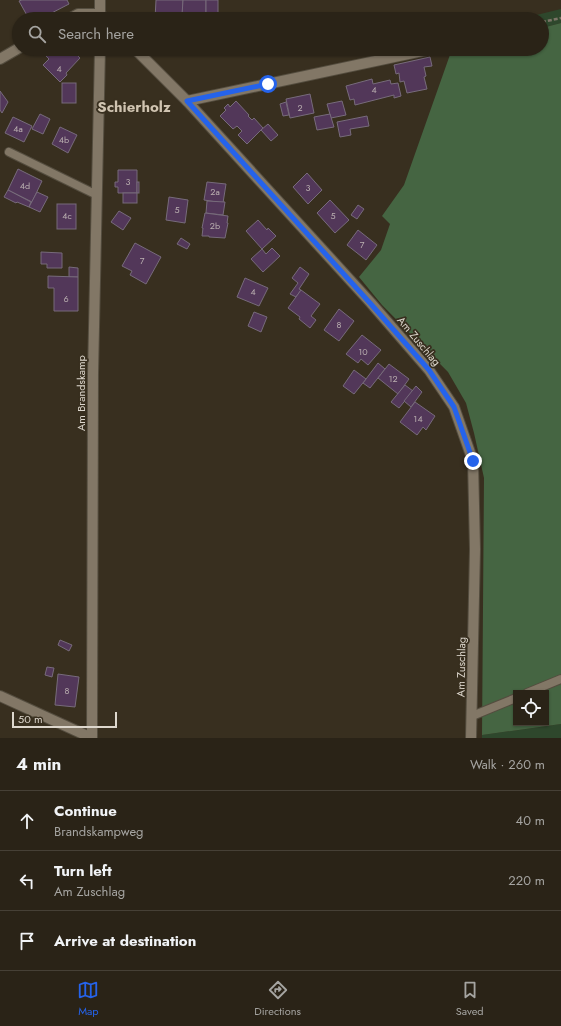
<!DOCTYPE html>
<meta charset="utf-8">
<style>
body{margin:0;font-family:Jost,sans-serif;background:#322b20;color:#f1f3f6}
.controls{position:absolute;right:12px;bottom:12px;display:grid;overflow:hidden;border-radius:0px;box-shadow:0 1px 3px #0004}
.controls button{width:36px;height:36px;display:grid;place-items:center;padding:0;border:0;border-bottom:1px solid #464036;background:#2a2317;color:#f1f3f6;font:20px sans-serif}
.scale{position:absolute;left:12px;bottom:10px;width:105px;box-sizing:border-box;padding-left:4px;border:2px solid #ddd7cd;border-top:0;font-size:11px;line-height:14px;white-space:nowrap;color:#ddd7cd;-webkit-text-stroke:3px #382f1f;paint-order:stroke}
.stop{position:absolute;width:12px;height:12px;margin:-9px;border:3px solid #2563eb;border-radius:50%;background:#fff}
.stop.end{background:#2563eb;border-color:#fff;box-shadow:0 1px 4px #0008}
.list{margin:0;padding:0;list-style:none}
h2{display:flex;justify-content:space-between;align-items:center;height:52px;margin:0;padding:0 16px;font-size:17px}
h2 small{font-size:13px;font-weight:400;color:#a5a4a1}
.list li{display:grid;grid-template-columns:26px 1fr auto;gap:12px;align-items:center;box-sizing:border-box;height:60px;padding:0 16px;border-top:1px solid #464036}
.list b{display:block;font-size:15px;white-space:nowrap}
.list p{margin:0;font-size:13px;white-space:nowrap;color:#a5a4a1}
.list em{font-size:13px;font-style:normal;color:#a5a4a1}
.icon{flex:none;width:22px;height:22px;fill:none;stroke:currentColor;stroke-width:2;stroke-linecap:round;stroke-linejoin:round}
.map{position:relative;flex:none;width:561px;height:738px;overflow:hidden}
.search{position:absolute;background:#2a2317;box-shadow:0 1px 3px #0004;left:12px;right:12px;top:12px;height:44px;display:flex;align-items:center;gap:10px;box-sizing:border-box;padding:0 14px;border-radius:22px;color:#a5a4a1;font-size:15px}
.sheet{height:232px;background:#2a2317}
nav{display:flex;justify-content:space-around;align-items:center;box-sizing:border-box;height:56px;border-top:1px solid #464036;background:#2a2317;font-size:11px;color:#a5a4a1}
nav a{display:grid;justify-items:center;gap:2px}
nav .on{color:#2563eb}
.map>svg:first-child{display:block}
</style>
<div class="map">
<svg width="561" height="738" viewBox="0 0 561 738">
<rect width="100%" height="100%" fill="#382f1f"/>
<!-- green -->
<g fill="#2e472c">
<polygon points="561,9 561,23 542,28 542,19 520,19"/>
<polygon points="561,724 561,738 482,738 482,735"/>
</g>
<!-- forest -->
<path fill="#456542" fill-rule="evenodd" d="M561,23V724L482,735L484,478L474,433L466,403L448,372L382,305L359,277L381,250L390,224L382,216L404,185L452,49H542V28ZM516,693H546V723H516Z"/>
<!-- building -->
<g fill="#523759" stroke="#776b7b">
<polygon points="22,0 67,0 69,4 40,19 29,19 19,1"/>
<polygon points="156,0 183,0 182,19 155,19"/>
<polygon points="183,0 206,0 206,15 182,15"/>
<polygon points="206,0 218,0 218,16 206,15"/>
<polygon points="53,49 56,52 59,49 71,49 80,58 66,73 67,75 60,82 43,65 49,59 46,56"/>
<polygon points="430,57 432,66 424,67 426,76 424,77 427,89 407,93 404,81 400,82 399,73 396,74 394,65"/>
<polygon points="372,79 373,84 390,80 391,84 398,83 401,96 394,98 394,95 355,105 354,99 350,100 346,86"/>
<rect x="62" y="83" width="14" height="20"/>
<polygon points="0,91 8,102 2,113 0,110"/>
<polygon points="310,94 314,113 290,118 286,99"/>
<polygon points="236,101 249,115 248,116 252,120 254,118 263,128 247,144 238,135 242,131 237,126 233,129 220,116 226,110 224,108 228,104 230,107"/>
<polygon points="342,101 346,115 331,118 327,104"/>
<polygon points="286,102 289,115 283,116 280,104"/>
<polygon points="40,114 50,119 43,134 32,129"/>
<polygon points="330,114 334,127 317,130 314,117"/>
<polygon points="367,116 369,126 350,129 351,135 340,137 337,122"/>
<polygon points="13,117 32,126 24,142 5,133"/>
<polygon points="268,124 278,135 271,141 261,130"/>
<polygon points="60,127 77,135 68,153 52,144"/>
<polygon points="18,169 42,181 32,202 8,190"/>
<polygon points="118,170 137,170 137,193 118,193 118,187 115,187 115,182 118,182"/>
<polygon points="307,173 322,190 308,204 293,187"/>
<rect x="137" y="182" width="2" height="11"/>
<polygon points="207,182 226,184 223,203 204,200"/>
<polygon points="8,190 31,202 29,207 17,202 16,203 4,197"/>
<polygon points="37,192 48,197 40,212 29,207"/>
<rect x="123" y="193" width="14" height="10"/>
<polygon points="169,197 188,200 185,223 166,220"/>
<polygon points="330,200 349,220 335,233 317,213"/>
<polygon points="207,201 225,202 223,215 206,213"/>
<rect x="57" y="204" width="19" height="25"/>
<polygon points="358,205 364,209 357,219 351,215"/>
<polygon points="119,211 131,218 123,230 111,222"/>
<polygon points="205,213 228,216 227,223 228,223 225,238 209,237 209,236 202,236 203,228 202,228"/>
<polygon points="258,220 267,230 268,228 276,236 262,249 246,231"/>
<polygon points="358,230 377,245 366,260 347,245"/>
<polygon points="181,238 190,244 187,249 177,244"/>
<polygon points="135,243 161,257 146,284 130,275 132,271 122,266"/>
<polygon points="272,248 280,256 263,272 251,259 262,249 266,254"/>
<polygon points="41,252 62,253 62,268 47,268 47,264 41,264"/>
<polygon points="69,267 78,268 78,277 69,277"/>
<polygon points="300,267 309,274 299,289 301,290 296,297 290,294 298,283 292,278"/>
<polygon points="48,276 78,277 78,311 54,311 54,288 48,288"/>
<polygon points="245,278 268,288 259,306 237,297"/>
<polygon points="301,290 320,304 311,316 316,320 310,328 299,319 300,317 288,308"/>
<polygon points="339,309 354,321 339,341 324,330"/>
<polygon points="254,312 267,317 261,332 248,326"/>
<polygon points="362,335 381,350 368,365 361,359 358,363 346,354"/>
<polygon points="378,363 385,369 370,388 363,383"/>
<polygon points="389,364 409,379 398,394 378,378"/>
<polygon points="354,370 366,379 354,394 343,386"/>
<polygon points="405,385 413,391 399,408 391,402"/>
<polygon points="416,386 422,392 411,407 404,401"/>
<polygon points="415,402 435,416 426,430 423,427 417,435 400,422"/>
<polygon points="60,640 72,645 69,651 58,645"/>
<polygon points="47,667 54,668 52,677 45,675"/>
<polygon points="58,674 79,677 75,707 55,705"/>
</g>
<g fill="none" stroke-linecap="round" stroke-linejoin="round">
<defs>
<g id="service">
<polyline points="9,152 97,195"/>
<polyline points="527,693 561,679"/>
<polyline points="472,716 516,698"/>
</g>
<g id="minor">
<polyline points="100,0 100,19"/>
<polyline points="69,19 78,14 100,14 106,19"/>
<polyline points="135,49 187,101 371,303 429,370 454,407 473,461 475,549 471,738"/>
<polyline points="0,59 19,48"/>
<polyline points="187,101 432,49"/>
<polyline points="0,696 92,738"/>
<polyline points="92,738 93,374 100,49"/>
</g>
</defs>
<!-- service casing -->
<use href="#service" stroke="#544d3f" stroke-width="10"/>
<!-- minor casing -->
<use href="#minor" stroke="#544d3f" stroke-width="12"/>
<!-- path -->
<polyline stroke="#7c7467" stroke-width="2.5" stroke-dasharray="4 2" stroke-linecap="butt" points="542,22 561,18"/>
<!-- service -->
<use href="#service" stroke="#827766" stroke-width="8"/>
<!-- minor -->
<use href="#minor" stroke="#827766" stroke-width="10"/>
</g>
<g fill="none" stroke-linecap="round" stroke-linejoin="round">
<!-- route -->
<polyline stroke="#2563eb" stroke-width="5" points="268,84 187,101 370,303 429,370 454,407 473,461"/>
</g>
<g text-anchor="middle" stroke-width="3.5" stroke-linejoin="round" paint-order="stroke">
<!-- number labels -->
<g font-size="9" fill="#baafb0">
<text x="59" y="72">4</text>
<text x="374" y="93">4</text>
<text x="300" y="111">2</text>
<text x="18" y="132">4a</text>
<text x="64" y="143">4b</text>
<text x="128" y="185">3</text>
<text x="25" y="189">4d</text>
<text x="308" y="191">3</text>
<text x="215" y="195">2a</text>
<text x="177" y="213">5</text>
<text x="67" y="219">4c</text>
<text x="333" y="219">5</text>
<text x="215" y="229">2b</text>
<text x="362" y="248">7</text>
<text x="142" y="264">7</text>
<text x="253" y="295">4</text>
<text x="66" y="302">6</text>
<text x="339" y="328">8</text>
<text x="363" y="355">10</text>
<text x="393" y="382">12</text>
<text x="418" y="422">14</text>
<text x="67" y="694">8</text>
</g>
<!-- street labels -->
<g font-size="11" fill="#ddd7cd" stroke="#382f1f">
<text transform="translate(419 341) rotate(50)" y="4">Am Zuschlag</text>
<text transform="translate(81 393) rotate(-90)" y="4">Am Brandskamp</text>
<text transform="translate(461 667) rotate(-89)" y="4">Am Zuschlag</text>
</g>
<!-- district labels -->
<g font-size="15" font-weight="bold" fill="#d0c4b1" stroke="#382f1f">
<text x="134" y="112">Schierholz</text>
</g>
</g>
</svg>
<div class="controls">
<button><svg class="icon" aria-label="locate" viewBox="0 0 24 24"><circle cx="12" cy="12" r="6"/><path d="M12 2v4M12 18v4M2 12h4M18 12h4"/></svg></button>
</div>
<div class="scale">50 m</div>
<div class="stop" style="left:268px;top:84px"></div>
<div class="stop end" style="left:473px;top:461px"></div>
<div class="search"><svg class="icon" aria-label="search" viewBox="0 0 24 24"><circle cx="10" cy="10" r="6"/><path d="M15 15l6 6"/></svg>Search here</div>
</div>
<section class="sheet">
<h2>4 min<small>Walk · 260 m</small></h2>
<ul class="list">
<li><svg class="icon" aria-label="ahead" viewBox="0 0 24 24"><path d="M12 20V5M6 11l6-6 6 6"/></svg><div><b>Continue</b><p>Brandskampweg</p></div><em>40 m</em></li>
<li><svg class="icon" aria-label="left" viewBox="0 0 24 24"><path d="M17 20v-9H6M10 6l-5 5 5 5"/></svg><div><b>Turn left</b><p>Am Zuschlag</p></div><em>220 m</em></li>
<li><svg class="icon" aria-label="arrive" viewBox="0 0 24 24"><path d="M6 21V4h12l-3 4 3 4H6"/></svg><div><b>Arrive at destination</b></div></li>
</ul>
</section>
<nav>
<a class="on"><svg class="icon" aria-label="map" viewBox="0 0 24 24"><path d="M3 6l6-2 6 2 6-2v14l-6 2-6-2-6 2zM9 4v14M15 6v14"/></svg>Map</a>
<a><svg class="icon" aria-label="directions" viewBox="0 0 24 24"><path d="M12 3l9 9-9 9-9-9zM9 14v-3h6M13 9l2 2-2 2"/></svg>Directions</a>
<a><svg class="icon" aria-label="saved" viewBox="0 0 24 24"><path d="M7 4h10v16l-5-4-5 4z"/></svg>Saved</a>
</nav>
